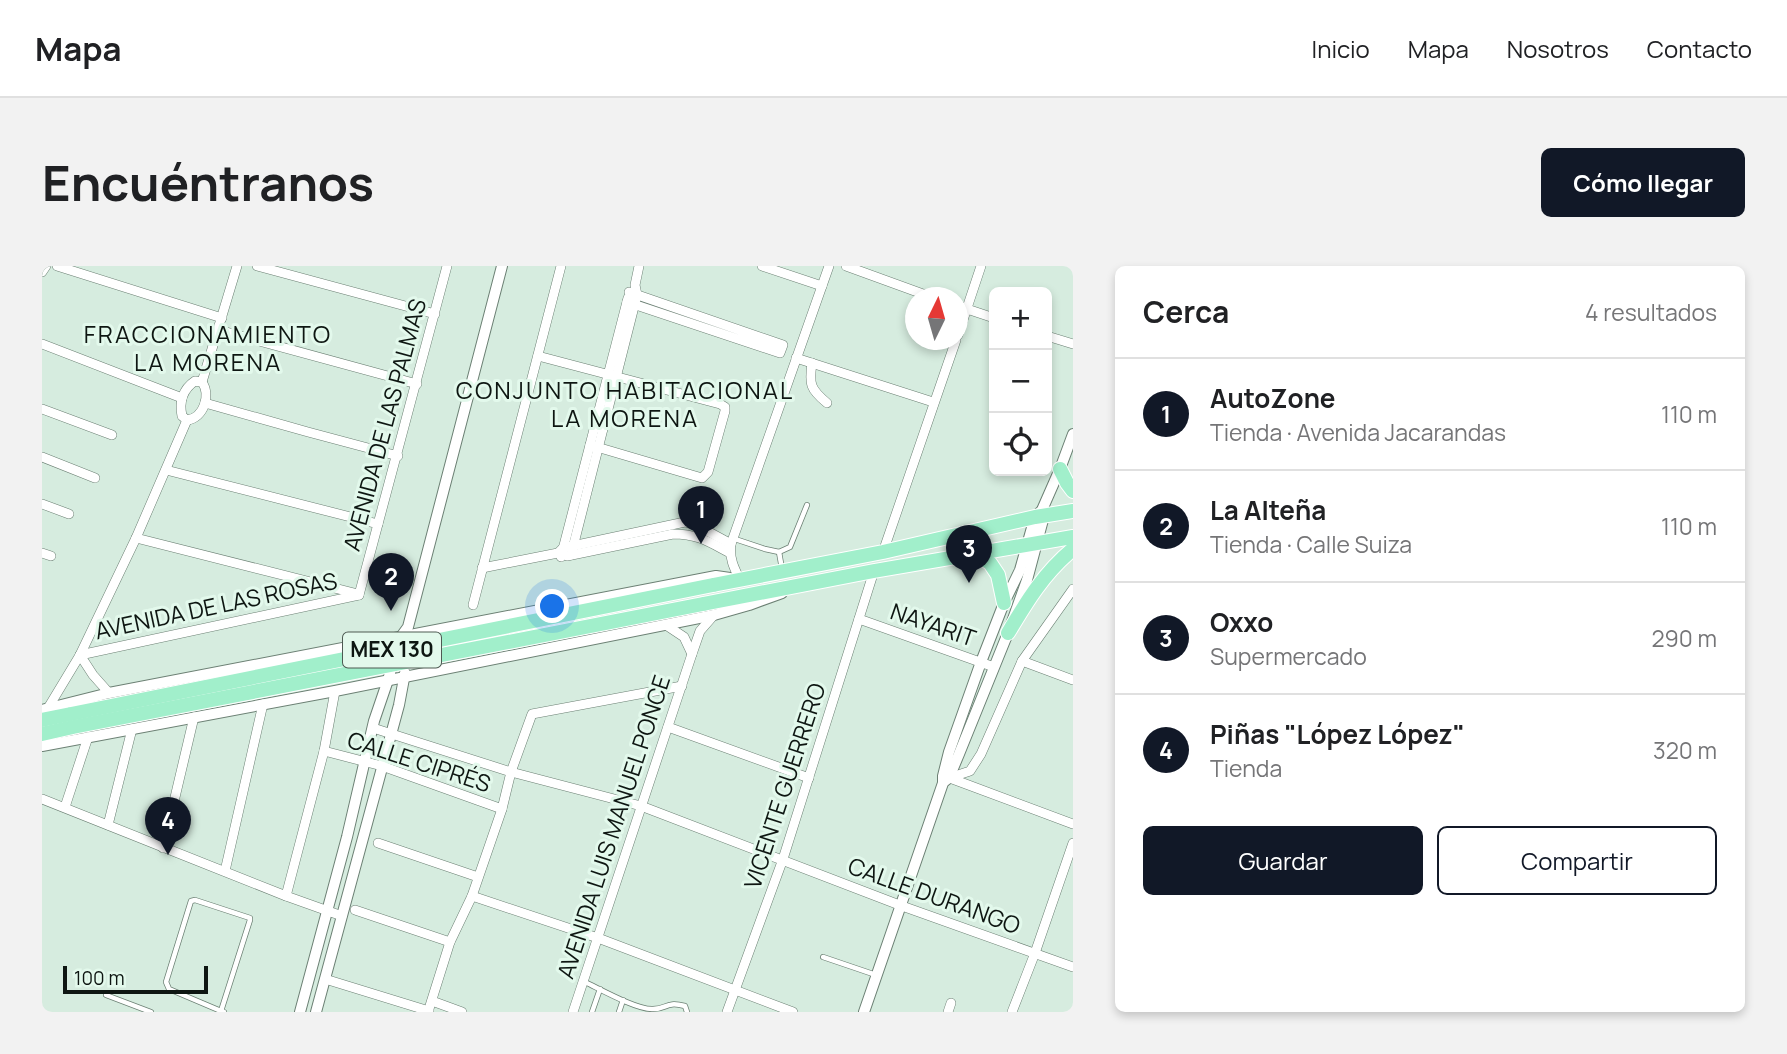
<!DOCTYPE html>
<html lang="es">
<meta charset="utf-8">
<style>
body{margin:0;font-family:Manrope,sans-serif;background:#f2f2f2;color:#202124}
.controls{position:absolute;right:21px;top:21px;display:grid;overflow:hidden;border-radius:10px;box-shadow:0 4px 10px #0003}
.controls button{width:63px;height:63px;display:grid;place-items:center;padding:0;border:0;border-bottom:2px solid #e0e0e0;background:#fff;color:#202124;font:35px sans-serif}
.compass{position:absolute;left:863px;top:21px;width:63px;height:63px;border-radius:50%;background:#fff;box-shadow:0 4px 10px #0003;rotate:5deg}
.scale{position:absolute;left:21px;bottom:18px;width:145px;box-sizing:border-box;padding-left:7px;border:4px solid #0e1612;border-top:0;font-size:19px;line-height:24px;white-space:nowrap;color:#0e1612;-webkit-text-stroke:5px #e3f9ec;paint-order:stroke}
.you{position:absolute;left:511px;top:341px;width:24px;height:24px;margin:-18px;border:5px solid #fff;border-radius:50%;background:#1a73e8;box-shadow:0 0 0 10px #1a73e833}
.badge{display:grid;place-items:center;width:46px;height:46px;border-radius:50%;background:#111827;color:#fff;font-size:23px;font-weight:700}
.pin{position:absolute;translate:-50% -58px;filter:drop-shadow(0 2px 4px #0008)}
.pin::after{content:'';position:absolute;top:37px;width:24px;height:21px;background:inherit;clip-path:polygon(0 0,100% 0,50% 100%)}
.list{margin:0;padding:0;list-style:none}
h2{display:flex;justify-content:space-between;align-items:center;height:91px;margin:0;padding:0 28px;font-size:30px}
h2 small{font-size:23px;font-weight:400;color:#757577}
.list li{display:grid;grid-template-columns:46px 1fr auto;gap:21px;align-items:center;box-sizing:border-box;height:112px;padding:0 28px;border-top:2px solid #e0e0e0}
.list b{display:block;font-size:26px;white-space:nowrap}
.list p{margin:0;font-size:23px;white-space:nowrap;color:#757577}
.list em{font-size:23px;font-style:normal;color:#757577}
.actions{display:flex;gap:14px;padding:21px 28px}
.actions a{flex:1;padding:16px 0;border:2px solid #111827;border-radius:10px;text-align:center;font-size:24px;color:#111827}
.actions .main{background:#111827;color:#fff}
.icon{flex:none;width:38px;height:38px;fill:none;stroke:currentColor;stroke-width:2;stroke-linecap:round;stroke-linejoin:round}
.map{position:relative;flex:none;width:1031px;height:746px;overflow:hidden;border-radius:10px}
header{display:flex;align-items:center;gap:42px;box-sizing:border-box;height:98px;padding:0 35px;background:#fff;border-bottom:2px solid #e0e0e0}
header strong{font-size:33px}
nav{display:flex;gap:38px;margin-inline-start:auto;font-size:24px}
.intro{display:flex;align-items:center;justify-content:space-between;box-sizing:border-box;height:168px;padding:0 42px}
h1{margin:0;font-size:49px}
.button{padding:18px 32px;border-radius:10px;background:#111827;color:#fff;font-size:24px;font-weight:700}
main{display:flex;gap:42px;padding:0 42px}
aside{flex:1;background:#fff;border-radius:10px;box-shadow:0 4px 10px #0003}
.map>svg:first-child{display:block}
</style>
<header>
<strong>Mapa</strong>
<nav><a>Inicio</a><a>Mapa</a><a>Nosotros</a><a>Contacto</a></nav>
</header>
<div class="intro"><h1>Encuéntranos</h1><a class="button">Cómo llegar</a></div>
<main>
<div class="map">
<svg width="1031" height="746" viewBox="0 0 1031 746">
<rect width="100%" height="100%" fill="#d6ecdf"/>
<g fill="none" stroke-linecap="round" stroke-linejoin="round">
<defs>
<g id="service">
<polyline points="693,273 723,283 737,286 748,281 765,239"/>
<polyline points="737,286 740,303"/>
<polyline points="781,691 834,709"/>
<path d="M543,716C558,723 595,744 611,743C626,743 623,735 643,740L645,746"/>
<polyline points="64,729 109,746"/>
<polyline points="179,745 208,654 208,652 153,634 149,635 124,716 127,723 179,745 182,746"/>
<polyline points="550,746 558,723"/>
<polyline points="577,746 581,734"/>
</g>
<g id="minor">
<polyline points="15,0 180,52"/>
<polyline points="215,0 393,48"/>
<polyline points="720,0 780,20"/>
<polyline points="804,0 892,32"/>
<polyline points="0,6 4,0"/>
<polyline points="585,36 738,87 741,79 587,26"/>
<polyline points="916,40 952,52"/>
<polyline points="177,64 375,118"/>
<polyline points="916,69 939,0"/>
<polyline points="1005,70 1031,78"/>
<polyline points="0,78 140,132"/>
<polyline points="496,90 678,138 683,141 683,145 666,206 660,212 548,179"/>
<polyline points="754,92 891,136"/>
<path d="M770,97C767,118 768,123 785,137"/>
<path d="M153,115L160,116C169,129 162,152 145,154L140,150C137,136 141,123 153,115Z"/>
<polyline points="160,116 195,0"/>
<polyline points="163,137 266,166 356,190"/>
<polyline points="0,143 70,169"/>
<polyline points="0,191 53,212"/>
<polyline points="124,204 336,258"/>
<polyline points="0,238 27,248"/>
<polyline points="94,272 316,328"/>
<polyline points="841,286 914,74"/>
<polyline points="0,287 9,290"/>
<polyline points="529,289 595,29 593,19 597,0"/>
<path d="M525,290L631,268C656,268 667,276 688,287"/>
<polyline points="519,291 586,32"/>
<polyline points="440,302 516,287 521,282 643,256 654,259 689,278"/>
<path d="M698,314C692,302 687,292 689,278L787,0"/>
<polyline points="317,329 405,0"/>
<polyline points="431,339 519,0"/>
<polyline points="817,353 952,401"/>
<polyline points="624,359 642,371 650,388"/>
<polyline points="38,389 317,329"/>
<polyline points="38,389 51,409 67,427"/>
<polyline points="980,395 1031,414"/>
<polyline points="6,442 38,389 94,272 145,154"/>
<polyline points="626,461 767,512"/>
<polyline points="331,462 469,506 599,540 860,640 1031,701"/>
<polyline points="282,485 340,500 460,543"/>
<polyline points="905,511 1031,558"/>
<polyline points="907,512 928,505 939,488 980,395 1031,323"/>
<polyline points="0,533 244,630 300,650"/>
<polyline points="23,541 46,471"/>
<polyline points="66,559 90,463"/>
<polyline points="336,577 436,611"/>
<polyline points="121,582 152,451"/>
<polyline points="183,605 221,438"/>
<polyline points="244,630 282,485 293,425"/>
<polyline points="430,630 556,672 751,746"/>
<polyline points="313,644 408,676"/>
<polyline points="283,713 387,745"/>
<polyline points="390,735 420,746"/>
<polyline points="386,746 408,676 430,630 460,543 469,506 490,448 640,420"/>
<polyline points="531,746 650,388 658,365 672,349"/>
<polyline points="685,746 741,593 832,305"/>
<polyline points="906,746 909,737"/>
<polyline points="970,746 993,687 1031,577"/>
</g>
<g id="tertiary">
<polyline points="0,444 67,427 674,310 688,312"/>
<polyline points="0,480 293,425 672,349 707,339 740,327"/>
<polyline points="903,515 907,512 917,488 966,367 985,314 1002,250 1001,246"/>
<polyline points="258,746 305,571 332,455 346,414 358,372 366,361 460,0"/>
<polyline points="274,746 357,439 363,407"/>
<polyline points="822,746 901,517 901,510 907,486 939,396 962,337 978,304 993,251 1000,244 1018,203 1031,168"/>
</g>
<g id="primary">
<polyline points="1018,203 1025,217 1031,225"/>
<polyline points="932,288 948,297 956,309 962,337"/>
<polyline points="671,319 841,286 993,251 1031,245"/>
<polyline points="661,338 832,305 1031,271"/>
<path d="M966,367C985,335 1002,307 1031,283"/>
<polyline points="0,454 29,448"/>
<polyline points="0,468 31,461"/>
</g>
</defs>
<!-- service casing -->
<use href="#service" stroke="#6c8074" stroke-width="6"/>
<!-- minor casing -->
<use href="#minor" stroke="#6c8074" stroke-width="10"/>
<!-- tertiary casing -->
<use href="#tertiary" stroke="#6c8074" stroke-width="12"/>
<!-- primary casing -->
<use href="#primary" stroke="#fff" stroke-width="16"/>
<!-- service -->
<use href="#service" stroke="#fff" stroke-width="4.5"/>
<!-- minor -->
<use href="#minor" stroke="#fff" stroke-width="9"/>
<!-- tertiary -->
<use href="#tertiary" stroke="#fff" stroke-width="10"/>
<!-- primary -->
<use href="#primary" stroke="#a1efcb" stroke-width="14"/>
<defs>
<g id="primary-bridge">
<polyline points="29,448 671,319"/>
<polyline points="31,461 661,338"/>
</g>
</defs>
<!-- primary-bridge casing -->
<use href="#primary-bridge" stroke="#fff" stroke-width="16" stroke-linecap="butt"/>
<!-- primary-bridge -->
<use href="#primary-bridge" stroke="#a1efcb" stroke-width="14"/>
</g>
<g text-anchor="middle" stroke-width="6" stroke-linejoin="round" paint-order="stroke">
<!-- shield labels -->
<rect fill="#e3f9ec" stroke="#4e5a53" stroke-width="2" x="301" y="366.5" width="98" height="35" rx="5"/>
<g font-size="21" font-weight="bold" fill="#0e1612">
<text x="350" y="391">MEX 130</text>
</g>
<!-- street labels -->
<g font-size="23" fill="#0e1612" stroke="#e3f9ec">
<text transform="translate(343 159) rotate(-75)" y="8">AVENIDA DE LAS PALMAS</text>
<text transform="translate(174 340) rotate(-12)" y="8">AVENIDA DE LAS ROSAS</text>
<text transform="translate(891 359) rotate(19)" y="8">NAYARIT</text>
<text transform="translate(377 496) rotate(18)" y="8">CALLE CIPRÉS</text>
<text transform="translate(743 520) rotate(-72)" y="8">VICENTE GUERRERO</text>
<text transform="translate(572 561) rotate(-72)" y="8">AVENIDA LUIS MANUEL PONCE</text>
<text transform="translate(892 630) rotate(20)" y="8">CALLE DURANGO</text>
</g>
<!-- neighbourhood labels -->
<g font-size="24" letter-spacing="2" fill="#0e1612" stroke="#e3f9ec">
<text x="166" y="77">FRACCIONAMIENTO<tspan x="166" dy="28">LA MORENA</tspan></text>
<text x="583" y="133">CONJUNTO HABITACIONAL<tspan x="583" dy="28">LA MORENA</tspan></text>
</g>
</g>
</svg>
<div class="controls">
<button>+</button>
<button>−</button>
<button><svg class="icon" aria-label="locate" viewBox="0 0 24 24"><circle cx="12" cy="12" r="6"/><path d="M12 2v4M12 18v4M2 12h4M18 12h4"/></svg></button>
</div>
<svg class="compass" viewBox="-18 -18 36 36"><path d="M0-13l5 13h-10z" fill="#e53935"/><path d="M0 13l5-13h-10z" fill="#757577"/></svg>
<div class="scale">100 m</div>
<div class="you"></div>
<div class="pin badge" style="left:659px;top:278px">1</div>
<div class="pin badge" style="left:349px;top:345px">2</div>
<div class="pin badge" style="left:927px;top:317px">3</div>
<div class="pin badge" style="left:126px;top:589px">4</div>
</div>
<aside>
<h2>Cerca<small>4 resultados</small></h2>
<ul class="list">
<li><span class="badge">1</span><div><b>AutoZone</b><p>Tienda · Avenida Jacarandas</p></div><em>110 m</em></li>
<li><span class="badge">2</span><div><b>La Alteña</b><p>Tienda · Calle Suiza</p></div><em>110 m</em></li>
<li><span class="badge">3</span><div><b>Oxxo</b><p>Supermercado</p></div><em>290 m</em></li>
<li><span class="badge">4</span><div><b>Piñas &quot;López López&quot;</b><p>Tienda</p></div><em>320 m</em></li>
</ul>
<div class="actions"><a class="main">Guardar</a><a>Compartir</a></div>
</aside>
</main>
